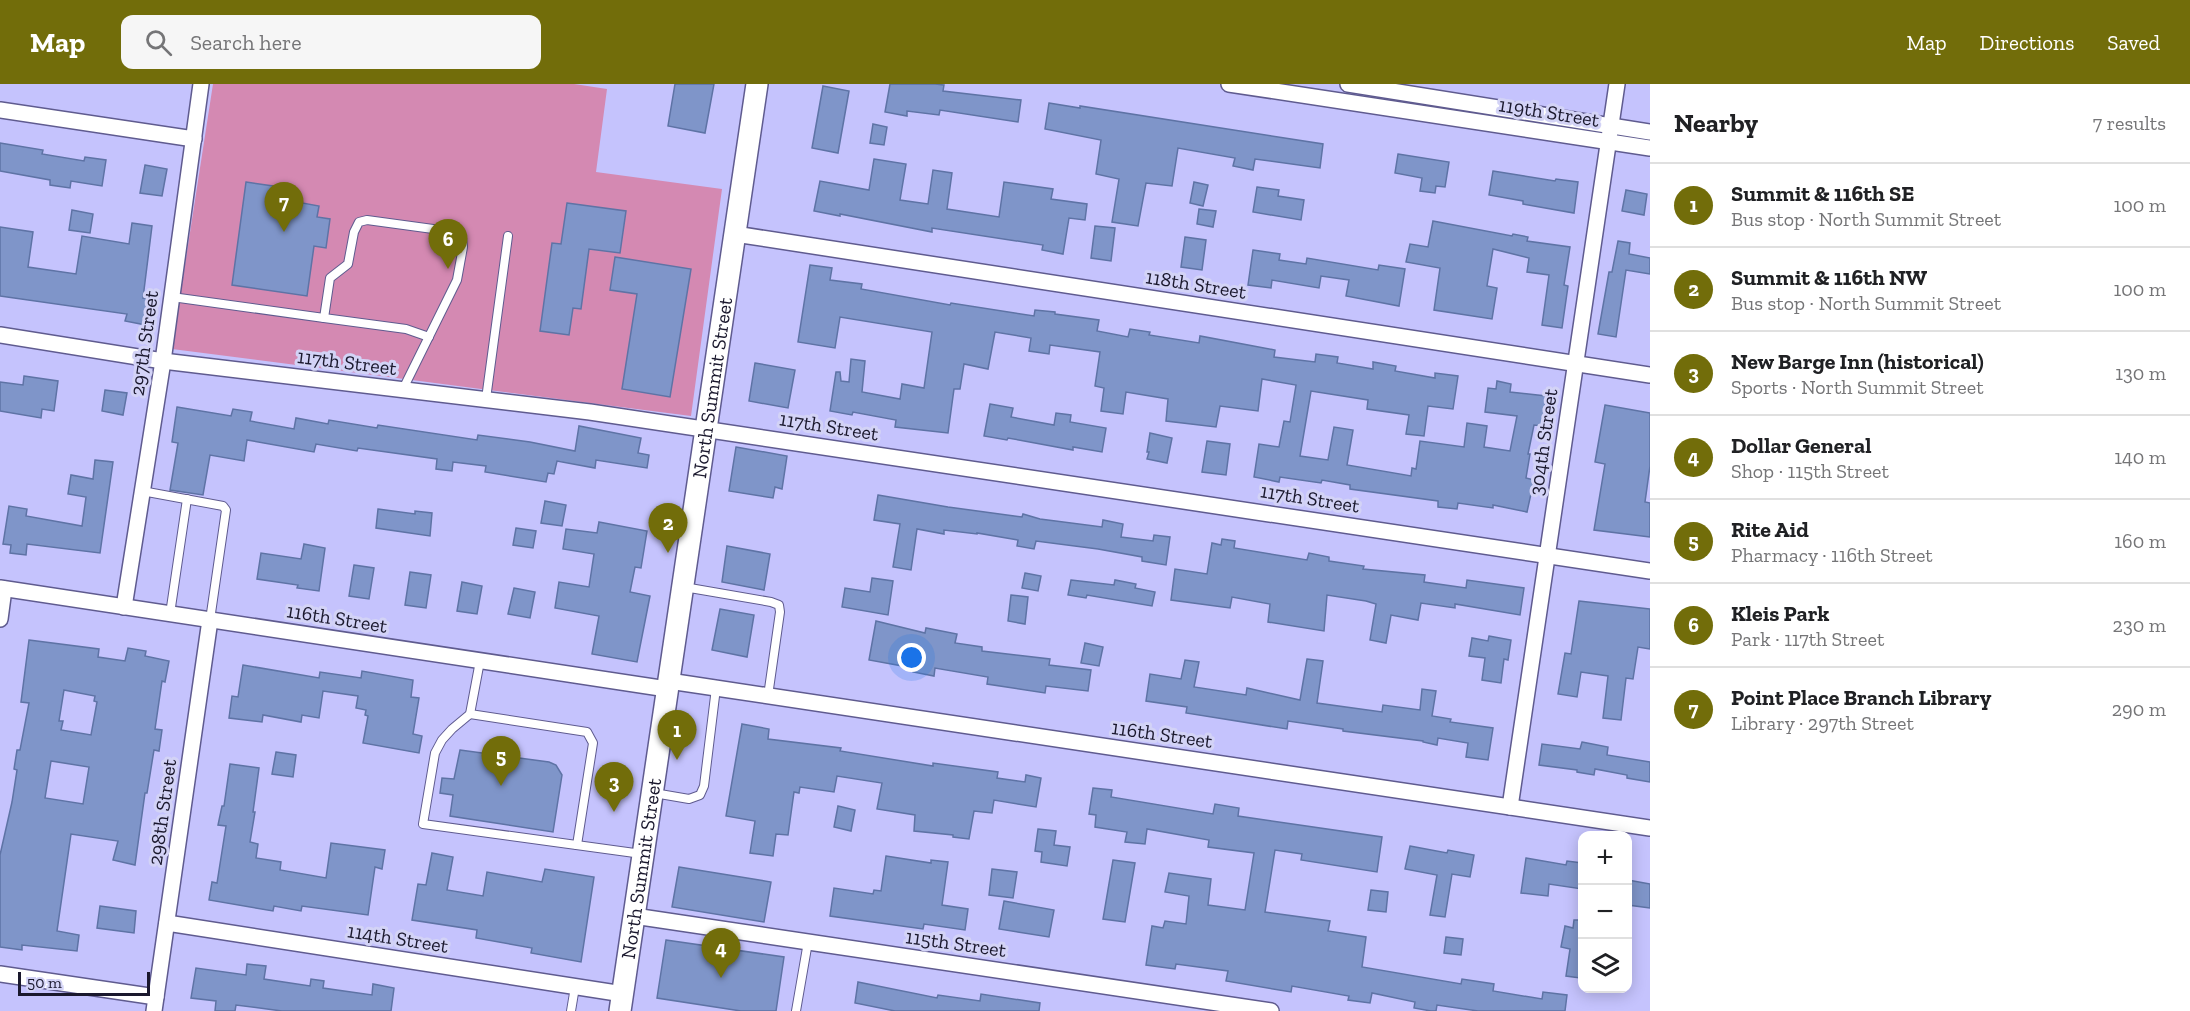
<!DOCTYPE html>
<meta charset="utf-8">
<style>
body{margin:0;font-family:"Zilla Slab",serif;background:#f6f6f6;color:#202124}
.controls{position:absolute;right:18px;bottom:18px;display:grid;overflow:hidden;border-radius:12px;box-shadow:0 3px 15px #0003}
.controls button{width:54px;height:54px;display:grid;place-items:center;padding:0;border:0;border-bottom:2px solid #e0e0e0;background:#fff;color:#202124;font:30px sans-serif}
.scale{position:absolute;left:18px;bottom:15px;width:132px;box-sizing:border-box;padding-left:6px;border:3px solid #1a182d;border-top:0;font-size:16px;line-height:21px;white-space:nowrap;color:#1a182d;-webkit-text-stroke:4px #d3d3f6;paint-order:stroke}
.you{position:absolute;left:912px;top:574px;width:21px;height:21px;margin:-15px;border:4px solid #fff;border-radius:50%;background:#1a73e8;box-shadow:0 0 0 9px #1a73e833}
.badge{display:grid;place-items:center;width:39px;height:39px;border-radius:50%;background:#726d0a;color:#fff;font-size:20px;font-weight:700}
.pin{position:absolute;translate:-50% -50px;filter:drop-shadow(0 2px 3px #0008)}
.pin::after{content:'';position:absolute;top:32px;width:21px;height:18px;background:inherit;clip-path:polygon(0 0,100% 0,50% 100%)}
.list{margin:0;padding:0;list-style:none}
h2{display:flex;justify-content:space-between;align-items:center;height:78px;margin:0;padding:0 24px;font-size:26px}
h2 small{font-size:20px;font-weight:400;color:#757577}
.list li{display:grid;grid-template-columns:39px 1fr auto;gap:18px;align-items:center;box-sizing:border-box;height:84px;padding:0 24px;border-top:2px solid #e0e0e0}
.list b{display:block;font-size:22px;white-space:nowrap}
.list p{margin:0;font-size:20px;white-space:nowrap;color:#757577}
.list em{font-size:20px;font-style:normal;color:#757577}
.icon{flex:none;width:33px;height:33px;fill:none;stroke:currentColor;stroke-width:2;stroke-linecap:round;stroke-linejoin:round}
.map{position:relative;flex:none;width:1650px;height:927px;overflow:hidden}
header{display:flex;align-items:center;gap:36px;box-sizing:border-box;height:84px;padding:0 30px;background:#726d0a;color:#fff}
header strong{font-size:28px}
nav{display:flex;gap:33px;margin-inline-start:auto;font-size:21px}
.search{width:420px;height:54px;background:#f6f6f6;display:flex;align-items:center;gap:15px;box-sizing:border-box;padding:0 21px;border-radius:12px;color:#757577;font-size:22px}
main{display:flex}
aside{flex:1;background:#fff}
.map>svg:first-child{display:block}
</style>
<header>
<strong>Map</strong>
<div class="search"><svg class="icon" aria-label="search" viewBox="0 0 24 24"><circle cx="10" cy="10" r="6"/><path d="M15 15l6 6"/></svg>Search here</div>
<nav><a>Map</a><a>Directions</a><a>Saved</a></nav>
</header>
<main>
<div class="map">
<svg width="1650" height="927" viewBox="0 0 1650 927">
<rect width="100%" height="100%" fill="#c5c3fd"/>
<!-- green -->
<polygon fill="#d489b2" points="213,0 574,0 607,5 596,88 722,105 691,332 172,265"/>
<!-- building -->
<g fill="#7f95c9" stroke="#5e73a5" stroke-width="1.5" fill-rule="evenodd">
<polygon points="675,0 714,0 705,49 668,42"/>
<polygon points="890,0 935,0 944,1 943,7 1021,16 1018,38 940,26 939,31 907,27 907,32 885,28"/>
<polygon points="823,2 849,7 838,69 812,64"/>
<polygon points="1049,19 1080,24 1080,22 1323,60 1320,84 1255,75 1253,86 1233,82 1235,74 1178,64 1172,102 1146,99 1138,142 1112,138 1119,95 1096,90 1101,56 1045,45"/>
<polygon points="873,40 887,43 884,61 870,59"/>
<polygon points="0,59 43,66 42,70 84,77 85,73 106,76 102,102 71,97 70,104 50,101 50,96 0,87"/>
<polygon points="1398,70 1449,78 1445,103 1436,102 1435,109 1420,107 1422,94 1395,89"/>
<polygon points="874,75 906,80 900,116 928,120 933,86 952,89 947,125 999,133 1004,98 1053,105 1051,115 1087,120 1085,136 1069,134 1063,170 1042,166 1043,161 932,144 932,148 840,130 840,132 814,127 820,97 869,106"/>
<polygon points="145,81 167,85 162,112 140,109"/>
<polygon points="1493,87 1555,97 1556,95 1578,98 1574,129 1523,120 1523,117 1489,111"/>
<polygon points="246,98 287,104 286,116 319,122 317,133 330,135 326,164 314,162 307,212 232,201"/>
<polygon points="1194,98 1208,101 1203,122 1190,119"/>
<polygon points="1257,103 1279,106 1278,112 1304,116 1301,136 1253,128"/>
<polygon points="1626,106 1647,110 1644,131 1622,127"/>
<polygon points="567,119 626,127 620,169 589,165 581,225 573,224 569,251 540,247 552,159 561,160"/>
<polygon points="1199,125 1216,127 1213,143 1197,140"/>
<polygon points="72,126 93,130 90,149 69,146"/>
<polygon points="1433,137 1512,152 1513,150 1528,153 1527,157 1570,163 1564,201 1568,202 1562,244 1542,241 1549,191 1527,188 1529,174 1493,165 1487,202 1497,204 1492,235 1434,226 1440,184 1406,178 1410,160 1428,163"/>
<polygon points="132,139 152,142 143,214 150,215 146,241 125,237 127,230 0,212 0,143 33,148 28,183 76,190 82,152 129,160"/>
<polygon points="1095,142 1115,144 1111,177 1091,174"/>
<polygon points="1185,153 1206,156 1202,186 1181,183"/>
<polygon points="1618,157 1630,159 1629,170 1650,174 1650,190 1626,186 1616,253 1598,250 1609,188 1612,188"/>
<polygon points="1253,166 1280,170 1279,176 1306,180 1307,174 1378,186 1379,181 1405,185 1399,222 1346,212 1349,196 1321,192 1319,204 1272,196 1271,204 1248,201"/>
<polygon points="615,173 691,185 670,313 622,305 637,210 610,206"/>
<polygon points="810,181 832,184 830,196 862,200 861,205 950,221 951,219 1034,232 1035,226 1055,228 1055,230 1099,236 1097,247 1128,253 1130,245 1150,248 1149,251 1199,259 1200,252 1275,266 1274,273 1315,278 1316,270 1338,273 1337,279 1373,285 1373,278 1396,282 1395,287 1435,294 1435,289 1458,292 1453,325 1428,322 1424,352 1406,350 1409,331 1367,325 1368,316 1311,307 1300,372 1328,376 1334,343 1353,346 1347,381 1411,392 1412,384 1416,385 1420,357 1464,363 1467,339 1487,342 1484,363 1510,367 1517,332 1485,328 1488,304 1496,305 1497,297 1511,300 1510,308 1546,312 1542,342 1534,341 1528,370 1530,370 1526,394 1534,396 1527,428 1493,421 1493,424 1458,419 1457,425 1438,423 1438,417 1350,405 1350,401 1322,396 1321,399 1280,393 1279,398 1254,393 1259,360 1279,363 1284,337 1290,338 1296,301 1262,295 1258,327 1220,322 1216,343 1166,337 1168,315 1126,308 1123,330 1101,327 1104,304 1095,302 1100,268 1050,261 1049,270 1029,267 1031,254 995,248 988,285 964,280 960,305 954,305 948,349 895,343 896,336 853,328 852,331 830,327 836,288 840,288 841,297 849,298 851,275 865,277 862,308 900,315 902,300 924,304 932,248 840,233 835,264 798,258"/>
<polygon points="755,279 795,286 788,324 749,317"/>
<polygon points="24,292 58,297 54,327 42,325 41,334 0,327 0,298 23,301"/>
<polygon points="105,306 127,309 123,331 102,327"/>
<polygon points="990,320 1013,324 1011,333 1054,341 1056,329 1071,331 1070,338 1106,344 1102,368 1073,363 1073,366 1008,354 1007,356 984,352"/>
<polygon points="1605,321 1650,329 1650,382 1645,418 1650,419 1650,453 1594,446 1605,380 1595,378"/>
<polygon points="177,323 231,332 233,325 252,328 250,337 294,345 296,334 328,340 329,336 377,344 378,341 477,356 478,351 530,358 575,367 579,342 641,354 638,369 649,371 647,384 596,376 595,384 557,377 554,390 548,389 546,398 485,388 486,382 453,378 452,387 436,385 437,375 358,364 357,367 316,360 314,368 247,356 244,377 210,371 203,411 170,406 178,359 172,358"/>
<polygon points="1150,349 1172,354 1167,379 1147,375 1149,368 1147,368"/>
<polygon points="1207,357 1230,360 1226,391 1202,388"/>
<polygon points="736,363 787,372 782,405 775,403 773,414 729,407"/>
<polygon points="95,376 113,378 100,469 27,460 26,471 10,469 11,461 3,460 9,422 27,425 26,432 82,442 86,413 68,410 71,391 93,395"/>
<polygon points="878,411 948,423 1022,433 1023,430 1040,435 1102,443 1103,436 1123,440 1121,453 1153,457 1154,451 1170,453 1166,481 1142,477 1142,473 1098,465 1036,457 1034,465 1017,462 1018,456 977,449 977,450 944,446 944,450 917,445 911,486 893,483 900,440 874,436"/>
<polygon points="545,417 566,421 562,442 541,439"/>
<polygon points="378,425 415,430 415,427 432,429 430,452 376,444"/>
<polygon points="599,438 647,447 641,484 635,483 630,508 650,512 637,578 592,570 599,532 555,524 559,498 589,503 594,470 563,465 566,445 597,449"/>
<polygon points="516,444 536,447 533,464 513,461"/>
<polygon points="1222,455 1235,457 1234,464 1307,476 1309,469 1329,473 1329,477 1364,482 1363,485 1425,491 1424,498 1466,504 1467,496 1524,504 1520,531 1455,520 1455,524 1421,519 1418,536 1391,531 1386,559 1370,556 1376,520 1366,517 1327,511 1324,547 1268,538 1270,520 1232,513 1230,524 1171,516 1175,485 1207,490 1212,459 1221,461"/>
<polygon points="304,460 325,464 319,507 297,504 298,501 257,495 261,469 301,475"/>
<polygon points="727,462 770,470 764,506 722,498"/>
<polygon points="354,481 374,484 369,515 349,512"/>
<polygon points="410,488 431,491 426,524 405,521"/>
<polygon points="1025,489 1041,492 1038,507 1022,504"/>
<polygon points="872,494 893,497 888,531 842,523 845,504 870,508"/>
<polygon points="1071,496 1114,501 1115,496 1136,500 1135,504 1155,508 1152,522 1087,511 1086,514 1068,511"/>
<polygon points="462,498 482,502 477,530 457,527"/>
<polygon points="514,504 535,508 530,534 508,530"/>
<polygon points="1011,511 1028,513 1025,540 1008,537"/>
<polygon points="1579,517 1650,525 1650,565 1638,563 1633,595 1626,594 1621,636 1603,634 1608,592 1581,588 1577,613 1558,610 1565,569 1571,570"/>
<polygon points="720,525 754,531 747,573 712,566"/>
<polygon points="876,537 925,549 926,544 957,550 955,559 982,563 982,567 1050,575 1049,581 1091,586 1088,607 1046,602 1045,609 987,600 988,593 935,584 934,592 913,588 913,584 869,576"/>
<polygon points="1489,552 1511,556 1508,576 1504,575 1501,599 1482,596 1485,574 1469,572 1472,554 1488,557"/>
<path d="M29,556L99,565L98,573L125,577L128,564L146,567L145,572L169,577L165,598L162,597L155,645L162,646L159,667L154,666L147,709H145L135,781L113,776L118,757L71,750L57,847L79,851L77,867L22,861V866L0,863V771L12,718L17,686L14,685L17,666H20L29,619L21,618ZM64,606L95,612L94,617L97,618L91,651L61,646L63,637H59ZM51,677L89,683L83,720L45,714Z"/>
<polygon points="1085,559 1103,563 1099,582 1081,579"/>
<polygon points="1307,575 1323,577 1317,619 1382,628 1383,621 1420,626 1422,605 1436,607 1432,632 1451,635 1450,638 1493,644 1488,676 1466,673 1468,659 1438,654 1437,661 1423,658 1423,657 1343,647 1343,645 1288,637 1287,645 1186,629 1187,623 1146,617 1150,590 1181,595 1185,576 1199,578 1194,603 1246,611 1247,604 1300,616"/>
<polygon points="243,581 319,594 320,588 361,594 362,587 413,596 411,613 419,614 413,650 422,652 419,669 363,659 368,632 365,631 366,626 356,624 358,612 323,607 319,634 302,631 301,638 263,631 262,638 229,634 232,612 238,613"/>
<polygon points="742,640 769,645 768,655 841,664 840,667 933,682 933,679 998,688 997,694 1025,698 1026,691 1041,694 1036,723 994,716 992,729 974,727 969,755 953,753 953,751 914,747 915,731 877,725 882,699 837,692 834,708 800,703 799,709 794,708 788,751 776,750 773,772 750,769 755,737 726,732"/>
<polygon points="1582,658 1608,663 1607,671 1650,678 1650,698 1627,694 1627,691 1595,685 1594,691 1577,688 1577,686 1539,681 1542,660 1580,665"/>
<polygon points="460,666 549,678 556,681 562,691 553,748 450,732 453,711 440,709 442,694 454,695"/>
<polygon points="276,668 296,671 293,693 272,690"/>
<polygon points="230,680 259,684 253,728 255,728 250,758 258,760 256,774 281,778 280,786 326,794 331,759 385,766 382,785 375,783 368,831 302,822 301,827 274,822 273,827 209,816 212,798 217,799 226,742 218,741 222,722 224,722"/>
<polygon points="1093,704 1112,706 1111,713 1213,730 1215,720 1239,724 1238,732 1382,753 1377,788 1301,776 1302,770 1275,766 1265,828 1330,837 1328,847 1366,853 1362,883 1461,900 1462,895 1494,900 1493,907 1542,915 1543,908 1567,911 1565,927 1478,927 1437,921 1436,927 1431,927 1414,924 1415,918 1372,909 1370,919 1348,916 1349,912 1292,902 1291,908 1226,897 1228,887 1176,880 1175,885 1146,881 1152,842 1163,844 1165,837 1186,840 1189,812 1165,808 1169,789 1211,795 1208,821 1245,826 1254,769 1208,763 1209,756 1147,745 1145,760 1125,758 1127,748 1095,743 1096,731 1089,730"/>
<polygon points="838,722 855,726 851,747 834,743"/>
<polygon points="1038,745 1056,747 1054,761 1070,763 1067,782 1041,778 1042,768 1035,767"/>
<polygon points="1410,762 1447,769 1448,766 1474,771 1470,793 1452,790 1445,833 1430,831 1437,791 1405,785"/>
<polygon points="432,769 453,773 447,806 483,812 487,788 542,798 545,785 594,793 581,878 531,869 532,864 476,854 477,846 412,836 418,800 426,801"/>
<polygon points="886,772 931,779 931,776 948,778 942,821 968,825 965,846 924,840 923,845 830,832 834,804 873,810 874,806 881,807"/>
<polygon points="1526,774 1566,781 1567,777 1582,779 1582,805 1549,800 1548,812 1521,809"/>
<polygon points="1113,776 1135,779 1125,838 1103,835"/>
<polygon points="679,783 771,798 764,838 672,823"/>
<polygon points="992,785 1017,788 1013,814 989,811"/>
<polygon points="1628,796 1650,800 1650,824 1628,821"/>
<polygon points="1371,806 1388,808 1386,828 1368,826"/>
<polygon points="1004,817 1054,826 1049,853 999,845"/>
<polygon points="100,822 136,827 134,849 97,844"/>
<polygon points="1574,836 1582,836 1582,875 1580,894 1566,892 1570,865 1561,863 1565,842 1573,844"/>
<polygon points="1446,853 1463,855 1461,871 1444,869"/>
<polygon points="666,856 784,873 776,927 741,927 657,914"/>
<polygon points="247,880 266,882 264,895 310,902 311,895 324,897 323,904 372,911 373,900 394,904 391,927 282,927 236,921 235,927 215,927 216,917 191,914 196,884 246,891"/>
<polygon points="858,898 937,914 938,911 980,917 981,910 1040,919 1039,927 895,927 855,919"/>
</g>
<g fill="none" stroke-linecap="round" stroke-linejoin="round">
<defs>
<g id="service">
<polyline points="172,213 324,234 330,194 348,180 354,148 359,138 367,136 455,148 462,154 463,163 457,196 403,305"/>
<polyline points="324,234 406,245 429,253"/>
<polyline points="486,315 508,152"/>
<polyline points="142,407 223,422 226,426 210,536"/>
<polyline points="684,503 771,518 779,521 780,528 768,612"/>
<polyline points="170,530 187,415"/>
<polyline points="480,577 470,630 452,645 442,656 435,669 423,740 642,770"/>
<polyline points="470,630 587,648 593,659 577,761"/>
<polyline points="654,709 689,715 700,711 704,702 716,604"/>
<polyline points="571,927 575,903"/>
<polyline points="796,927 808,858"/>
</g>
<g id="minor">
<polyline points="1229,0 1650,64"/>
<polyline points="1348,0 1650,48"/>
<polyline points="0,26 194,55"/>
<polyline points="735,150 1650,291"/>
<polyline points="0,251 163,277 590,328 1650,487"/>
<polyline points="0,504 667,605"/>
<polyline points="124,523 163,277 201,0"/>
<polyline points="0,535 4,505"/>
<polyline points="669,597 1650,744"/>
<polyline points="1510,723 1617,0"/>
<polyline points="634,832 1271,927"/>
<polyline points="167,839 623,910"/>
<polyline points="0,890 156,913"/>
<polyline points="154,927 210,536"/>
</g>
<g id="secondary">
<path id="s1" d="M620,927L757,0"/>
</g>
</defs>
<!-- service casing -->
<use href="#service" stroke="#5f5b8f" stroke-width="10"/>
<!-- minor casing -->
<use href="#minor" stroke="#5f5b8f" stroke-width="18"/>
<!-- secondary casing -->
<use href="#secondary" stroke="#5f5b8f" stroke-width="24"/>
<!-- service -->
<use href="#service" stroke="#fff" stroke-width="8"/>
<!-- minor -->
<use href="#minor" stroke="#fff" stroke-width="15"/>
<!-- secondary -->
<use href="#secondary" stroke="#fff" stroke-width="21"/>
</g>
<g text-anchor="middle" stroke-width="6" stroke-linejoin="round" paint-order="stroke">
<!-- street labels -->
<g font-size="20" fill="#1a182d" stroke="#d3d3f6">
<text transform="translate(1549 28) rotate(9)" y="7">119th Street</text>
<text transform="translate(1196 200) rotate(9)" y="7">118th Street</text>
<text transform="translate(144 259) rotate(-82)" y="7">297th Street</text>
<text transform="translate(347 278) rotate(7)" y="7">117th Street</text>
<text dy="7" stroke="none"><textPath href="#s1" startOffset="630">North Summit Street</textPath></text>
<text transform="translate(829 342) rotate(9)" y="7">117th Street</text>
<text transform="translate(1543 358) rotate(-82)" y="7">304th Street</text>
<text transform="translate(1310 414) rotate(9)" y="7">117th Street</text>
<text transform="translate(337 534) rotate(9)" y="7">116th Street</text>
<text transform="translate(1162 650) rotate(8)" y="7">116th Street</text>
<text transform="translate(162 728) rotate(-82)" y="7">298th Street</text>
<text dy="7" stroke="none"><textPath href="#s1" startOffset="144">North Summit Street</textPath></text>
<text transform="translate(398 854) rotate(9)" y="7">114th Street</text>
<text transform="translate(956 859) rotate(8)" y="7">115th Street</text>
</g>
</g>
</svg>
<div class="controls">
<button>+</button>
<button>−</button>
<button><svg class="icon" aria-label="layers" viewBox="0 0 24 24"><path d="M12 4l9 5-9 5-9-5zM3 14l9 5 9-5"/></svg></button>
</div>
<div class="scale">50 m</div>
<div class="you"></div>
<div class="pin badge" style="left:677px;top:676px">1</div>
<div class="pin badge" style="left:668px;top:469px">2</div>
<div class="pin badge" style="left:614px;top:728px">3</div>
<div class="pin badge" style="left:721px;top:894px">4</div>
<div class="pin badge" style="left:501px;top:702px">5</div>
<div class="pin badge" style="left:448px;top:185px">6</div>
<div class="pin badge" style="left:284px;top:148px">7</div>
</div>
<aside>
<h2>Nearby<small>7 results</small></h2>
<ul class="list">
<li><span class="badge">1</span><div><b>Summit &amp; 116th SE</b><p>Bus stop · North Summit Street</p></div><em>100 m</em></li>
<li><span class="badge">2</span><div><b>Summit &amp; 116th NW</b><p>Bus stop · North Summit Street</p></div><em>100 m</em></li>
<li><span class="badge">3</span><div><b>New Barge Inn (historical)</b><p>Sports · North Summit Street</p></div><em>130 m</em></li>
<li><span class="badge">4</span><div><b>Dollar General</b><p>Shop · 115th Street</p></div><em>140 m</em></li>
<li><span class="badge">5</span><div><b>Rite Aid</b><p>Pharmacy · 116th Street</p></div><em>160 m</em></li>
<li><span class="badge">6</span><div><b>Kleis Park</b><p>Park · 117th Street</p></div><em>230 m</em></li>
<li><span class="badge">7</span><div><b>Point Place Branch Library</b><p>Library · 297th Street</p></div><em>290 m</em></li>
</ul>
</aside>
</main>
